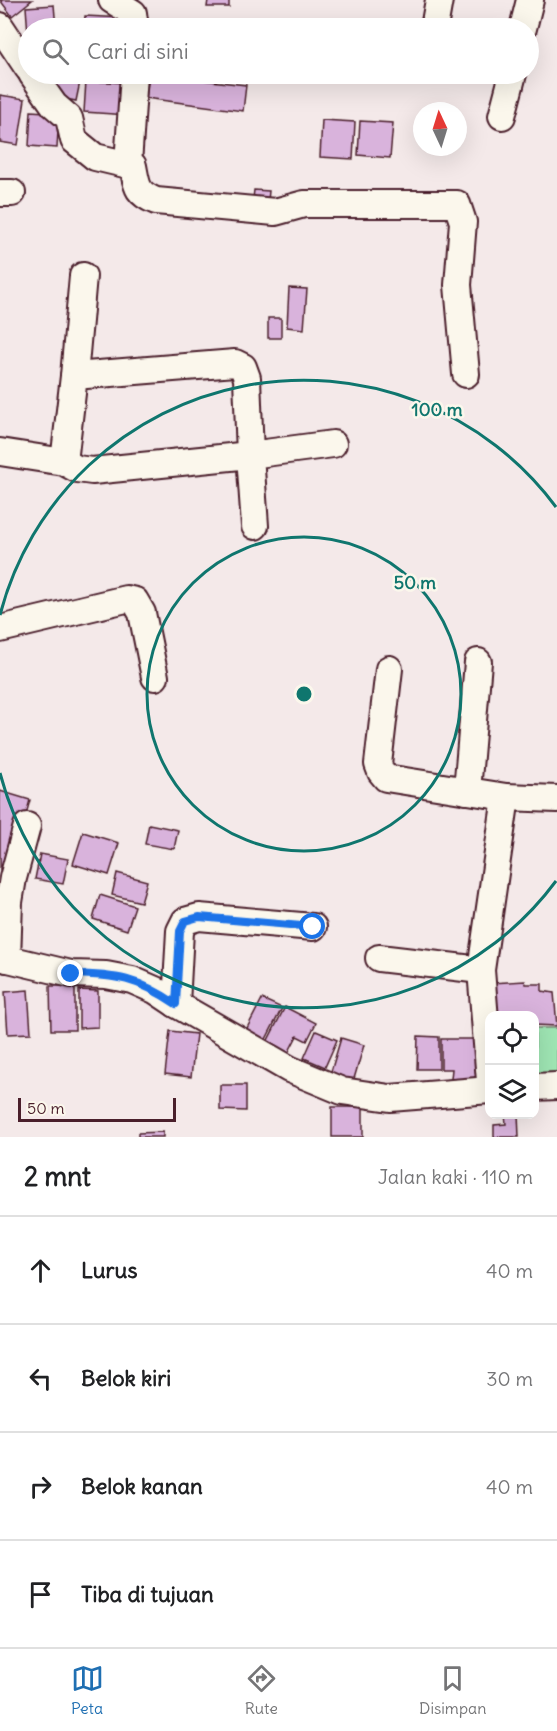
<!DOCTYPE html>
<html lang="id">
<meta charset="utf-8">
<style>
body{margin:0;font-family:Delius,sans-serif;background:#f6f6f6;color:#202124}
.controls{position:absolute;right:18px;bottom:18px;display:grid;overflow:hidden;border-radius:12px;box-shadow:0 6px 24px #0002}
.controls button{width:54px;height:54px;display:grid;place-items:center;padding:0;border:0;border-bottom:2px solid #e0e0e0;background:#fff;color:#202124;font:30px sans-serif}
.compass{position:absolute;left:413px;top:102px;width:54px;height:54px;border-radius:50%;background:#fff;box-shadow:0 6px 24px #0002;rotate:356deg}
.scale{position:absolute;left:18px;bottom:15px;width:158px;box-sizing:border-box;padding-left:6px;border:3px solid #4a1f2b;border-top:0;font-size:16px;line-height:21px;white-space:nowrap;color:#4a1f2b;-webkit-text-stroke:4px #fbf7ec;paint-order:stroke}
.stop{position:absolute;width:18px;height:18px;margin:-14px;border:4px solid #1a73e8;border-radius:50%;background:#fff}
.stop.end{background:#1a73e8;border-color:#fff;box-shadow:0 2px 6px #0008}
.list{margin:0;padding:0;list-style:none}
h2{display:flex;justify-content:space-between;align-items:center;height:78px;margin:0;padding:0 24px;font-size:26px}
h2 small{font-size:20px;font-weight:400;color:#757577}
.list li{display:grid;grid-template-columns:39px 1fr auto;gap:18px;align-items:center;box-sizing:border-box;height:108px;padding:0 24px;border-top:2px solid #e0e0e0}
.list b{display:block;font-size:22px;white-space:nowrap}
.list em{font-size:20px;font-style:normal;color:#757577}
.icon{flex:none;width:33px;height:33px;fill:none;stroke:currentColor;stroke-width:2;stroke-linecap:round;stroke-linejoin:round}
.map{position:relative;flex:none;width:557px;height:1137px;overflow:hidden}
.search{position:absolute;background:#fff;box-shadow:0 6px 24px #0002;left:18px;right:18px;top:18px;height:66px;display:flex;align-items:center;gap:15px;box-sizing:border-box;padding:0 21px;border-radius:33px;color:#757577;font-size:22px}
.sheet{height:510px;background:#fff}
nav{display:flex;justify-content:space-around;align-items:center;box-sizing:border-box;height:84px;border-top:2px solid #e0e0e0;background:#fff;font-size:16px;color:#757577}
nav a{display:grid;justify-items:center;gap:3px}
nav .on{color:#1f6fb2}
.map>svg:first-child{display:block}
</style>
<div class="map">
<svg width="557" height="1137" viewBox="0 0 557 1137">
<rect width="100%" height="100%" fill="#f4e9e9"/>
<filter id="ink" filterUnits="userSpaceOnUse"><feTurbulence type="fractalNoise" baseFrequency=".0167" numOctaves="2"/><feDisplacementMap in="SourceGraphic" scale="12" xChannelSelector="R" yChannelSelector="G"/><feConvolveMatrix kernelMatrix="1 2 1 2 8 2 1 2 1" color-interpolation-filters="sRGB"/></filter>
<g filter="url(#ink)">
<!-- green -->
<polygon fill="#9fe6b4" stroke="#748270" stroke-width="1.5" points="535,1028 557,1028 557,1083 535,1084"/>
<!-- building -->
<g fill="#d9b3dc" stroke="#4a1f2b" stroke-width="1.5">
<polygon points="0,0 32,0 12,16"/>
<polygon points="208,0 229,0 229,7 207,7"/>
<polygon points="54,5 56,28 28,28 28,34 26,7"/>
<polygon points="85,16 124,18 123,28 84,28"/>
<polygon points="56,74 81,77 76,101 51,96"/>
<polygon points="149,74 246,85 243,111 146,98"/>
<polygon points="86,81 130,83 128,115 84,112"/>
<polygon points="0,95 25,99 18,145 0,142"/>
<polygon points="31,111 59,113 57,148 29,146"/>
<polygon points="322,120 355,122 353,159 320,157"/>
<polygon points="360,121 393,123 390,158 358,155"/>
<polygon points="254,190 269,191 267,210 252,208"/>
<polygon points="289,288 307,289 304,329 287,327"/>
<rect x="268" y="318" width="13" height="20"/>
<polygon points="0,791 30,800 10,873 0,870"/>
<polygon points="149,824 178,830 174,849 145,844"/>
<polygon points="83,832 119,843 109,875 73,864"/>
<polygon points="40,854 68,859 63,884 35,879"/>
<polygon points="117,873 147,881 141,902 112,895"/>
<polygon points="100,895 135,906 127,930 93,919"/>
<polygon points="525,981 526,984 542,984 542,991 554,993 557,1026 534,1025 534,1016 490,1016 491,983"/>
<polygon points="50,986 75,986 75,1030 51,1030"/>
<polygon points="28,990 31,1033 8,1034 5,992"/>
<polygon points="79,990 98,991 98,1027 79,1028"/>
<polygon points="262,999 282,1008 265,1041 245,1032"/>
<polygon points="285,1007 316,1023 307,1041 297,1036 286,1057 265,1046"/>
<polygon points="170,1031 196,1034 191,1077 165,1074"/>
<polygon points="316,1031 337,1040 325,1067 304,1058"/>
<polygon points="418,1036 439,1037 439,1069 417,1069"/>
<polygon points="341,1038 364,1045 353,1082 330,1075"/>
<polygon points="441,1039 479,1039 479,1079 451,1079 452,1069 441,1069"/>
<polygon points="220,1085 246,1085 246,1111 220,1110"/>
<rect x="332" y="1107" width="31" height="30"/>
<polygon points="505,1114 518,1114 519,1137 494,1137 494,1125 506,1124"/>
<polygon points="163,1132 163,1137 138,1137 138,1133"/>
</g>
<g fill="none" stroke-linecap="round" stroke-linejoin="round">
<defs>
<g id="street">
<polyline points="112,0 133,13 135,28"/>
<polyline points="0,26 28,68"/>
<polyline points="434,28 439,0"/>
<polyline points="523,28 530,0"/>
<path d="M32,74L54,105L69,118L74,140L95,157L133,166C137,186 136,193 156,201L275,212L304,204H457L463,222L458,285L466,374"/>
<polyline points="502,116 513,74"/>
<polyline points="128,164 134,74"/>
<polyline points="0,193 12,193"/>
<polyline points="74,376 83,276"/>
<polyline points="0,452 64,462 77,469 92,471 250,455 247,378 243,367 235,363 74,376 64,462"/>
<polyline points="255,526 250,455 333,444"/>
<polyline points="0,629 126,599 135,601 142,613 155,677"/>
<polyline points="389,669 378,764 381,772 386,778 506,797"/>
<polyline points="467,791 478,662"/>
<polyline points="0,957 71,974 106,975 132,980 155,990 176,1004 289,1069 342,1091 390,1098 490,1090"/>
<polyline points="379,958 481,970"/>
<polyline points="7,959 9,902 13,878 27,826"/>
<polyline points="176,1004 180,931 185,921 199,917 313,927"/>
<polyline points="490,1081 481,970 506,797 557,799"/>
<polyline points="534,1087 557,1086"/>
</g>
</defs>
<!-- street casing -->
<use href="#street" stroke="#4a1f2b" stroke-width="30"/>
<!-- street -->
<use href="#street" stroke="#fbf7ec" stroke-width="26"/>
</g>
</g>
<g fill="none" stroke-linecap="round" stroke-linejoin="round" filter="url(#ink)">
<!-- route -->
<path stroke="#1a73e8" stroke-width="8" d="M71,974C117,975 138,978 176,1004L180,931L185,921L199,917L313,927"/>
</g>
<!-- distance rings -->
<g fill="none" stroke="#0f766e" stroke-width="3">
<circle cx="304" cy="694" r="157"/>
<path d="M556 881A314 314 0 0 1 0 773M0 615A314 314 0 0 1 556 507"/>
</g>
<circle cx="304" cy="694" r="9" fill="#0f766e" stroke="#fbf7ec" stroke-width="3"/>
<g font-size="18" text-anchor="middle" font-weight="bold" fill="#0f766e" stroke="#fbf7ec" stroke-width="5" stroke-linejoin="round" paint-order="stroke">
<text x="437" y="416">100 m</text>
<text x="415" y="589">50 m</text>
</g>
</svg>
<div class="controls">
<button><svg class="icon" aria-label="locate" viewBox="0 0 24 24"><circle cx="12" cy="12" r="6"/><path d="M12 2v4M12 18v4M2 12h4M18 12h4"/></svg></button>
<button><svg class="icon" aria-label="layers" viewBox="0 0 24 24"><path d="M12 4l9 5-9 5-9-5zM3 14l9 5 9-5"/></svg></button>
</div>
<svg class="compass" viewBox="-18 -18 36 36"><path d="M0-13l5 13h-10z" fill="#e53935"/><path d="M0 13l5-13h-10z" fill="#757577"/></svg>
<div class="scale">50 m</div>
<div class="stop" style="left:313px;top:927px"></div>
<div class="stop end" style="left:71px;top:974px"></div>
<div class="search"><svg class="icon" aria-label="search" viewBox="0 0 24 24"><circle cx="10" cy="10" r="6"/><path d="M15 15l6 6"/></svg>Cari di sini</div>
</div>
<section class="sheet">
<h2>2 mnt<small>Jalan kaki · 110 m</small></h2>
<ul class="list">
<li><svg class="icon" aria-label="ahead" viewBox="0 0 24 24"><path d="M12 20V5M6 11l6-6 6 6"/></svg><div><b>Lurus</b></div><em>40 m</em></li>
<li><svg class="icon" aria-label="left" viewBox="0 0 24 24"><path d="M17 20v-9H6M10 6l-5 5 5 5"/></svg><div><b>Belok kiri</b></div><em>30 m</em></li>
<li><svg class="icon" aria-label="right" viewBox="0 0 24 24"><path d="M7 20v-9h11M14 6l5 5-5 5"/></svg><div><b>Belok kanan</b></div><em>40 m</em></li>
<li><svg class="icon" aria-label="arrive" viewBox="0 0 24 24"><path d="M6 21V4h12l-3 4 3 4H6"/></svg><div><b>Tiba di tujuan</b></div></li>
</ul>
</section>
<nav>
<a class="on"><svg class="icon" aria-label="map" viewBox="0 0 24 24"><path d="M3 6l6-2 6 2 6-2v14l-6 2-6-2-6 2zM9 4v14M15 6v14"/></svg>Peta</a>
<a><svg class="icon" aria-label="directions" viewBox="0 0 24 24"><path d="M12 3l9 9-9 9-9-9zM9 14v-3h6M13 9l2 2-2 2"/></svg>Rute</a>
<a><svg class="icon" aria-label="saved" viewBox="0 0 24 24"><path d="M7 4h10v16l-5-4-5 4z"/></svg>Disimpan</a>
</nav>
